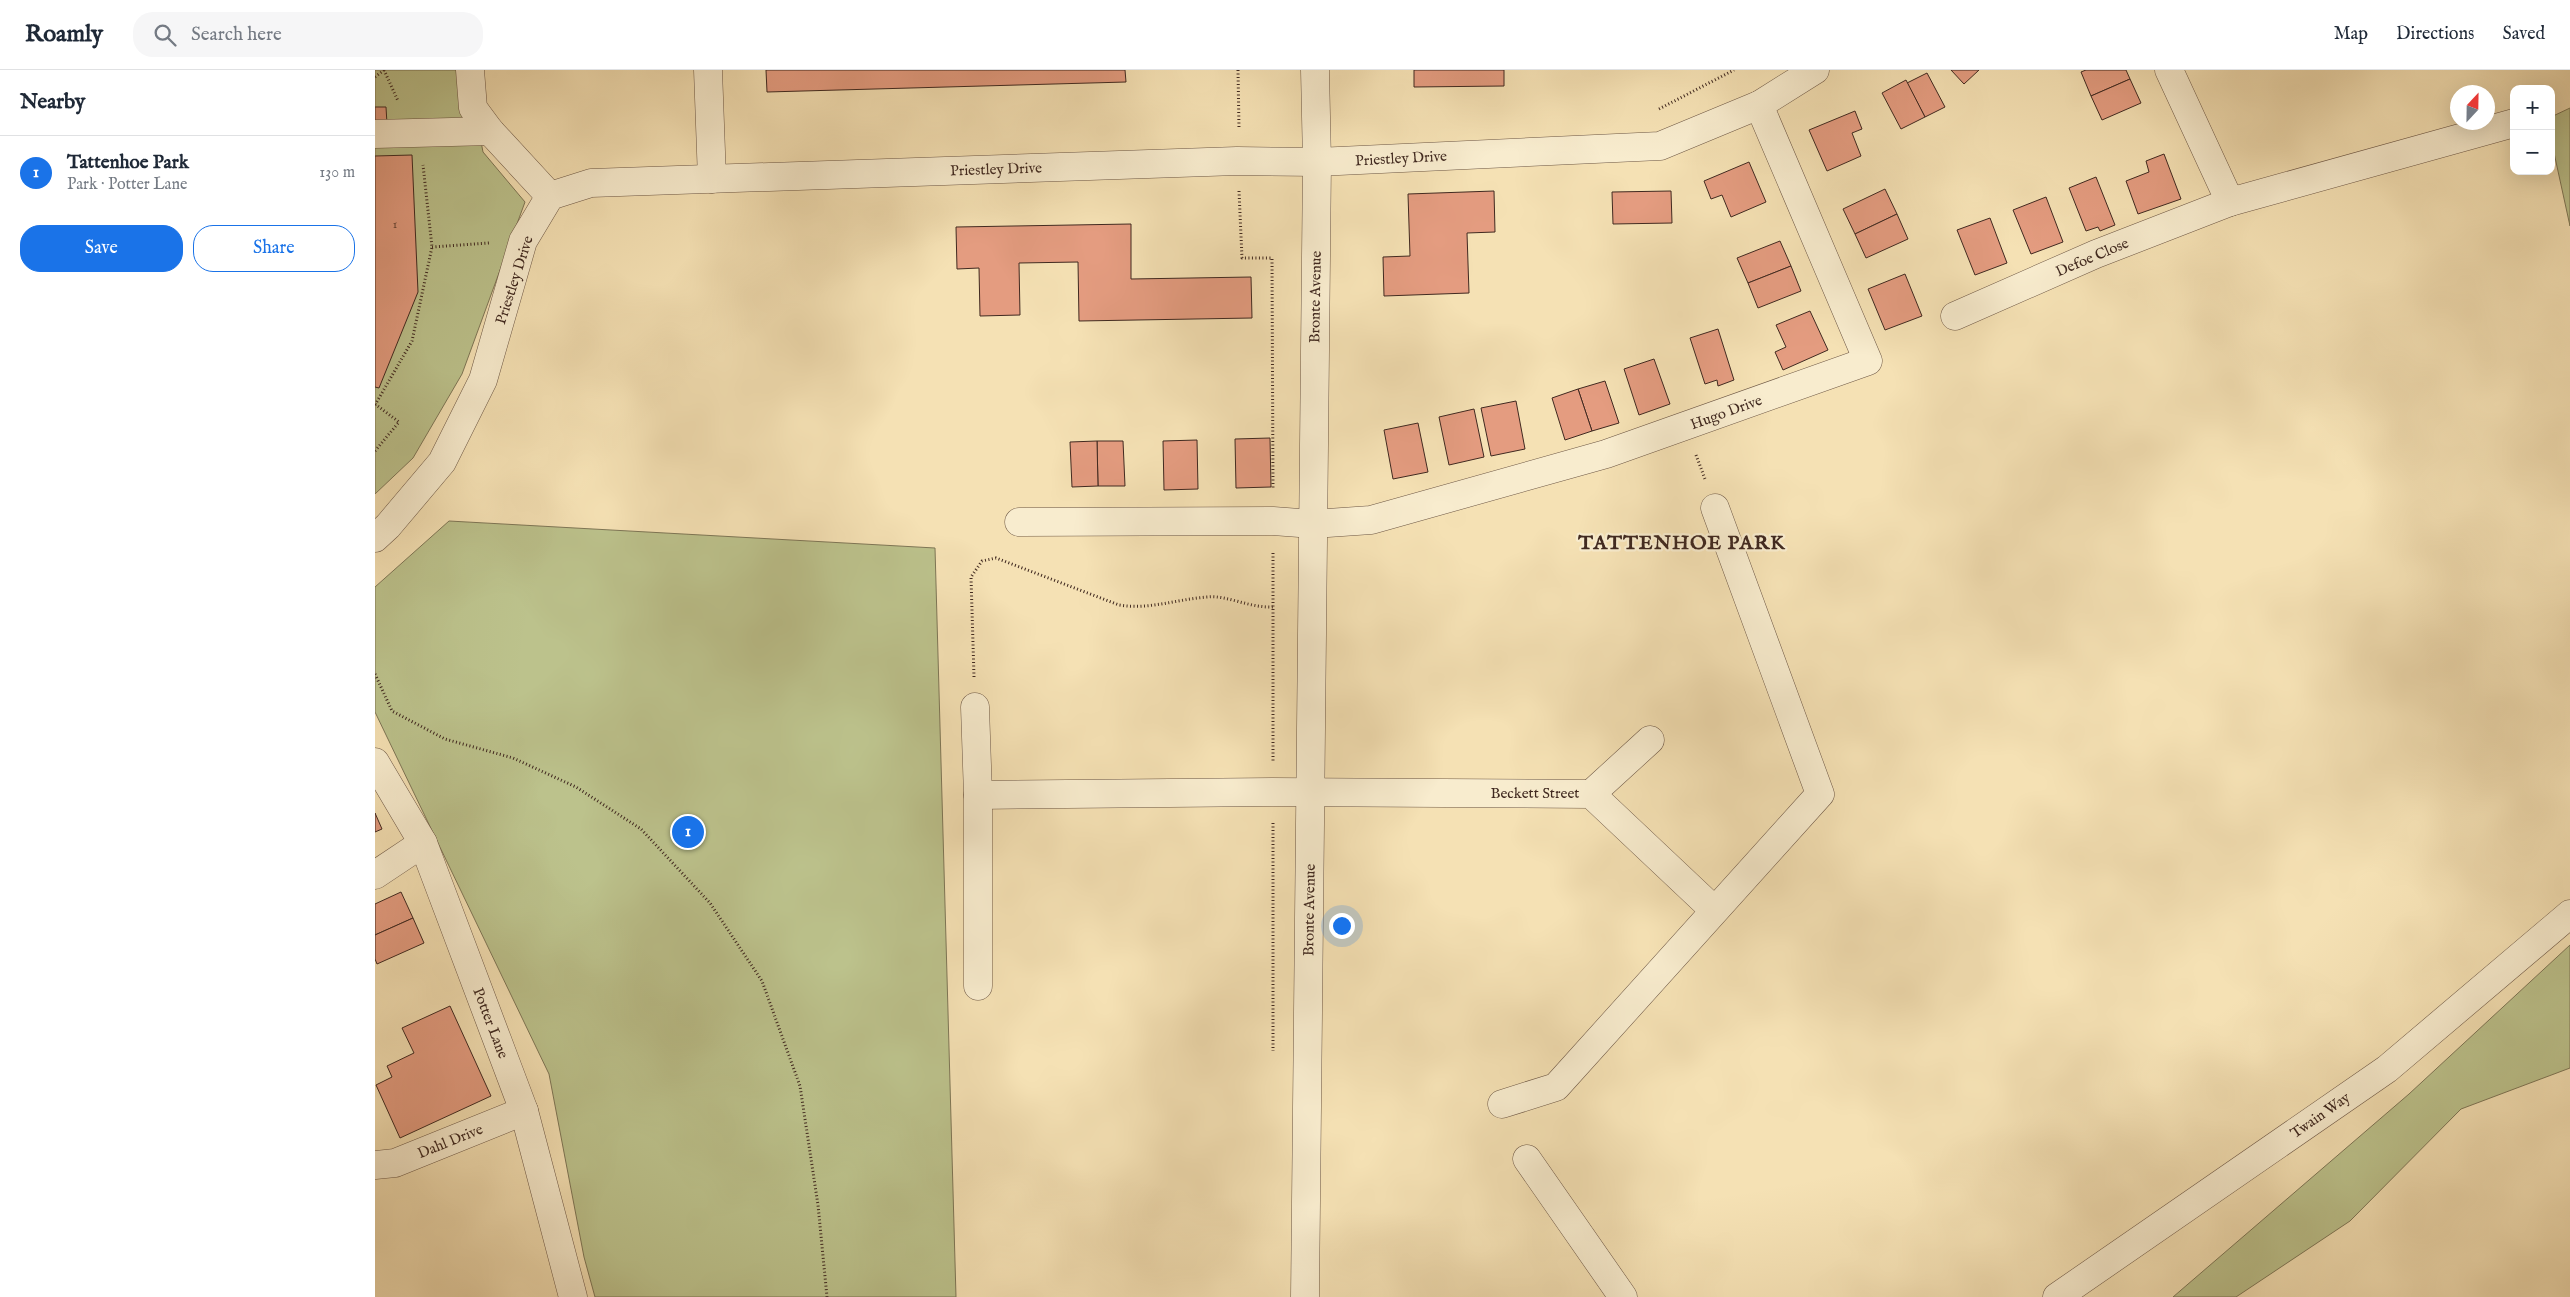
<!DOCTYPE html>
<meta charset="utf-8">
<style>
body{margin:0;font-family:"IM FELL English",serif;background:#f6f6f7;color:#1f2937}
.controls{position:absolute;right:15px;top:15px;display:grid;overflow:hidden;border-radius:10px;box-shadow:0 5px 20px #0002}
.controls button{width:45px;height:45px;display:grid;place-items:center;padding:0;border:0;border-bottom:1px solid #e0e1e3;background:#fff;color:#1f2937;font:25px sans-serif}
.compass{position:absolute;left:2075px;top:15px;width:45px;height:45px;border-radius:50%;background:#fff;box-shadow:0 5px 20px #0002;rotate:22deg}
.you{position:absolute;left:966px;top:855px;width:18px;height:18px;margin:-12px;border:4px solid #fff;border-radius:50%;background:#1a73e8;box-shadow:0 0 0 8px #1a73e833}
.badge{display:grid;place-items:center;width:32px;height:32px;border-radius:50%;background:#1a73e8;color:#fff;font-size:16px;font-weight:700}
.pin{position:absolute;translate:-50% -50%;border:2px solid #fff;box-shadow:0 1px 5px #0006}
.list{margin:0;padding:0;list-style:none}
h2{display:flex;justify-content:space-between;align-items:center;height:65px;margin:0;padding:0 20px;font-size:21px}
h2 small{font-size:16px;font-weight:400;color:#747a83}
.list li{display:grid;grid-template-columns:32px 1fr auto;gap:15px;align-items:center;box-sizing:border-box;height:75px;padding:0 20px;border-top:1px solid #e0e1e3}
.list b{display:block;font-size:19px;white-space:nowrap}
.list p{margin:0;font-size:16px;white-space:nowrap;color:#747a83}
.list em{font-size:16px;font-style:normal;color:#747a83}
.actions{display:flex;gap:10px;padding:15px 20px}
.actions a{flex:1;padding:11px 0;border:1px solid #1a73e8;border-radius:20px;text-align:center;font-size:18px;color:#1a73e8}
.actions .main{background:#1a73e8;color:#fff}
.icon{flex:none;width:28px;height:28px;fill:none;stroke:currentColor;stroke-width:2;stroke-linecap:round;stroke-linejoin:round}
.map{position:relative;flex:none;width:2195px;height:1227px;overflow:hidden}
header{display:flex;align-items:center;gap:30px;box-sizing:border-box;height:70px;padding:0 25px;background:#fff;border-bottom:1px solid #e0e1e3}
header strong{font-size:24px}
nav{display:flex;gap:28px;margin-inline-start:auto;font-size:18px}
.search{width:350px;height:45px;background:#f6f6f7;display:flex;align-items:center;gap:12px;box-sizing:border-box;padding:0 18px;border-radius:20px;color:#747a83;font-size:19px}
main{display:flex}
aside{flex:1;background:#fff}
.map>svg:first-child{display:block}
</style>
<header>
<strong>Roamly</strong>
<div class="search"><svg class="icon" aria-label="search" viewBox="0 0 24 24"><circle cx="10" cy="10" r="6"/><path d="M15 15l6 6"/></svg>Search here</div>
<nav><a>Map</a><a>Directions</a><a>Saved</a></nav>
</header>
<main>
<aside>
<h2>Nearby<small></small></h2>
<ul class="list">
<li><span class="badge">1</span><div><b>Tattenhoe Park</b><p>Park · Potter Lane</p></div><em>130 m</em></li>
</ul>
<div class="actions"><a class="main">Save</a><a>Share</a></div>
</aside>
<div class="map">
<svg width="2195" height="1227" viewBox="0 0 2195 1227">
<rect width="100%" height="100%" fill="#f5e1b4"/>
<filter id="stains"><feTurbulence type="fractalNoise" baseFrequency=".004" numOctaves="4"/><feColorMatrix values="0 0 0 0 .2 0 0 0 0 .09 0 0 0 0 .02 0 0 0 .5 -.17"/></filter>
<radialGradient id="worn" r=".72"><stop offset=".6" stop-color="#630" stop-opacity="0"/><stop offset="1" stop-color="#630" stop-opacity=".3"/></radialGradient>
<!-- green -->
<g fill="#bcc28c" stroke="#7e7656">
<polygon points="0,0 92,0 108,82 150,132 87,304 38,388 0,424"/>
<polygon points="2195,38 2195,156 2176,69 2176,47"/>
<polygon points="74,451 560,478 581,1227 220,1227 209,1187 174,1004 0,642 0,517"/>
<polygon points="2195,875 2195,998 2086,1039 1975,1151 1861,1227 1798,1227 2034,1024"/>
</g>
<!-- building -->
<g fill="#e49c80" stroke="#402920">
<polygon points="391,0 750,0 751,12 392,22"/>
<polygon points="1039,0 1129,0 1129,16 1039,17"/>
<polygon points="1576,0 1604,0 1589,14"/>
<polygon points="1711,0 1751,0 1755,9 1716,26 1706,2"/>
<polygon points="1552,3 1570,37 1550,47 1532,13"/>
<polygon points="1755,9 1766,33 1727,50 1716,26"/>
<polygon points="1531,10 1550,47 1526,59 1507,23"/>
<polygon points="0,37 11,37 12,54 0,54"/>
<polygon points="1480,41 1487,59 1477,63 1486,86 1452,101 1434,60"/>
<polygon points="1789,84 1806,129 1763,144 1751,111 1774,102 1771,91"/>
<polygon points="37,85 43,222 4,318 0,317 0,86"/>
<polygon points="1374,92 1391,132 1356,147 1347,125 1336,129 1329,111"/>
<polygon points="1721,107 1740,155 1725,161 1723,157 1711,161 1694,118"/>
<polygon points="1510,119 1522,144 1480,164 1468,139"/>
<polygon points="1119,121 1120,162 1092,163 1094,223 1009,226 1008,187 1035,186 1033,124"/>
<polygon points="1296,121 1297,153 1238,154 1237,122"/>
<polygon points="1671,127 1688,172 1656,184 1638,140"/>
<polygon points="1522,144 1533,169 1491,188 1480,164"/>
<polygon points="1615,148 1632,193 1600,205 1582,160"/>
<polygon points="756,154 756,209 876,207 877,248 704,251 703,192 644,193 645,245 605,246 604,198 582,199 581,157"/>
<polygon points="1405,171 1416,196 1373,213 1362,188"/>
<polygon points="1416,196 1426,221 1383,238 1373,213"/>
<polygon points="1530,204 1547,246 1510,260 1493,219"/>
<polygon points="1435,241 1453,280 1408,300 1400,282 1411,277 1401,255"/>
<polygon points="1343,259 1359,310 1343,316 1342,310 1330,314 1315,268"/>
<polygon points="1279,289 1295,334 1264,345 1249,299"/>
<polygon points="1230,311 1244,353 1217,361 1203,319"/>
<polygon points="1203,319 1217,361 1190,370 1177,328"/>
<polygon points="1141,331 1150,379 1116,386 1106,338"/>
<polygon points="1099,339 1109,387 1074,395 1064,347"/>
<polygon points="1043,353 1053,402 1018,409 1009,360"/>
<polygon points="895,368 896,417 861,418 860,369"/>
<polygon points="822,370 823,419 789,420 788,371"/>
<polygon points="722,371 748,371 750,416 723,416"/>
<polygon points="722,371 723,416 697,417 695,372"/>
<polygon points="0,743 7,759 0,762"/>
<polygon points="26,822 38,848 0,865 0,834"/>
<polygon points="38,848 49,873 2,894 0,889 0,865"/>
<polygon points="75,936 116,1026 25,1068 1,1015 17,1007 12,996 39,983 27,958"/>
</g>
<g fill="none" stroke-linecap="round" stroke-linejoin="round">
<defs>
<g id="minor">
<polyline points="95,0 98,38 115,61 175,126"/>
<polyline points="333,0 337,109"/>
<polyline points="1794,0 1855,132 2139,53"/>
<polyline points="0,64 115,61"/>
<polyline points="1580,246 1721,184 1855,132"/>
<polyline points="644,452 898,451 938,454 996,450 1231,384 1493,291 1384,35"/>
<polyline points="0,468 13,456 67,392 108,310 148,171 175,126 216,113 862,91 942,92 1285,76 1384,35 1440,0"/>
<polyline points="600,637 603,725 603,916"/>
<polyline points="0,692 48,773 149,1041 198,1227"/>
<polyline points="1216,724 1275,670"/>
<polyline points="603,725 898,722 1216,724 1339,840"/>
<polyline points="0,805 48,773"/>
<polyline points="1127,1034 1181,1017 1445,724 1340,438"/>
<polyline points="1152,1089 1248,1227"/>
<polyline points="0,1095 20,1093 149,1041"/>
<polyline points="930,1227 942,92 940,0"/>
<polyline points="1682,1227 2012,999 2195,844"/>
</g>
</defs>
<!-- minor casing -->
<use href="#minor" stroke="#6d5745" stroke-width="29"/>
<!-- path -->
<g stroke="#402920" stroke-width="3" stroke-dasharray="1 2.5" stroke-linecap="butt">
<polyline points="9,0 23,31"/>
<polyline points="863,0 864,59"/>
<polyline points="0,7 9,0"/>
<polyline points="1284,39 1359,0"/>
<polyline points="864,121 867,188 897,188 898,419"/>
<polyline points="57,177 114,173"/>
<polyline points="0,335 37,271 57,177 48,95"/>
<polyline points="0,381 24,352 0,334"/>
<polyline points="1321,385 1330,409"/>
<polyline points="898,483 898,691"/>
<polyline points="0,604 17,641 70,669 138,688 201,717 266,759 335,833 387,911 425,1016 443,1135 452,1227"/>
<path d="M599,607L596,507L607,491L621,488L744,535C775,540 802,529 833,527C852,525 874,538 898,537"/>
<polyline points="898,753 898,981"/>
</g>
<!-- minor -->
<use href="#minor" stroke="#f8ecce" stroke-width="28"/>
</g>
<g text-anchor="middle" stroke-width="4.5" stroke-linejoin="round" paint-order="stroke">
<!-- number labels -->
<g font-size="12" fill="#694638">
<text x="20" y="158">1</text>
</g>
<!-- street labels -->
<g font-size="15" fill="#402920" stroke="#f8ecce">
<text transform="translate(1026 88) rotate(-3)" y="5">Priestley Drive</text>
<text transform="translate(621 99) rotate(-2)" y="5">Priestley Drive</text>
<text transform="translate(1717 187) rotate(-23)" y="5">Defoe Close</text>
<text transform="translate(139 210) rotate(-72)" y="5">Priestley Drive</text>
<text transform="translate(940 227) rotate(-89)" y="5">Bronte Avenue</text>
<text transform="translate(1351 342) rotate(-20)" y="5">Hugo Drive</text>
<text x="1160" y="728">Beckett Street</text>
<text transform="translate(934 840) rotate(-89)" y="5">Bronte Avenue</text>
<text transform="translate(116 953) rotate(69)" y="5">Potter Lane</text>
<text transform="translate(1945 1045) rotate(-35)" y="5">Twain Way</text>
<text transform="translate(75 1071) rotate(-22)" y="5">Dahl Drive</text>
</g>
<!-- district labels -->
<g font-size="20" font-weight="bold" letter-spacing="1" fill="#402920" stroke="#f8ecce">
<text x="1307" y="479">TATTENHOE PARK</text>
</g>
</g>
<rect width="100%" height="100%" filter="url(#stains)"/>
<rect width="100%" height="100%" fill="url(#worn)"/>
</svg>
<div class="controls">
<button>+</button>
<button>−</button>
</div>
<svg class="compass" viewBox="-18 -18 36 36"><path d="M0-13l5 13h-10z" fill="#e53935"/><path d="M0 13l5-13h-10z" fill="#747a83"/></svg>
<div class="you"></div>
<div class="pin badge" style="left:313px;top:762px">1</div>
</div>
</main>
